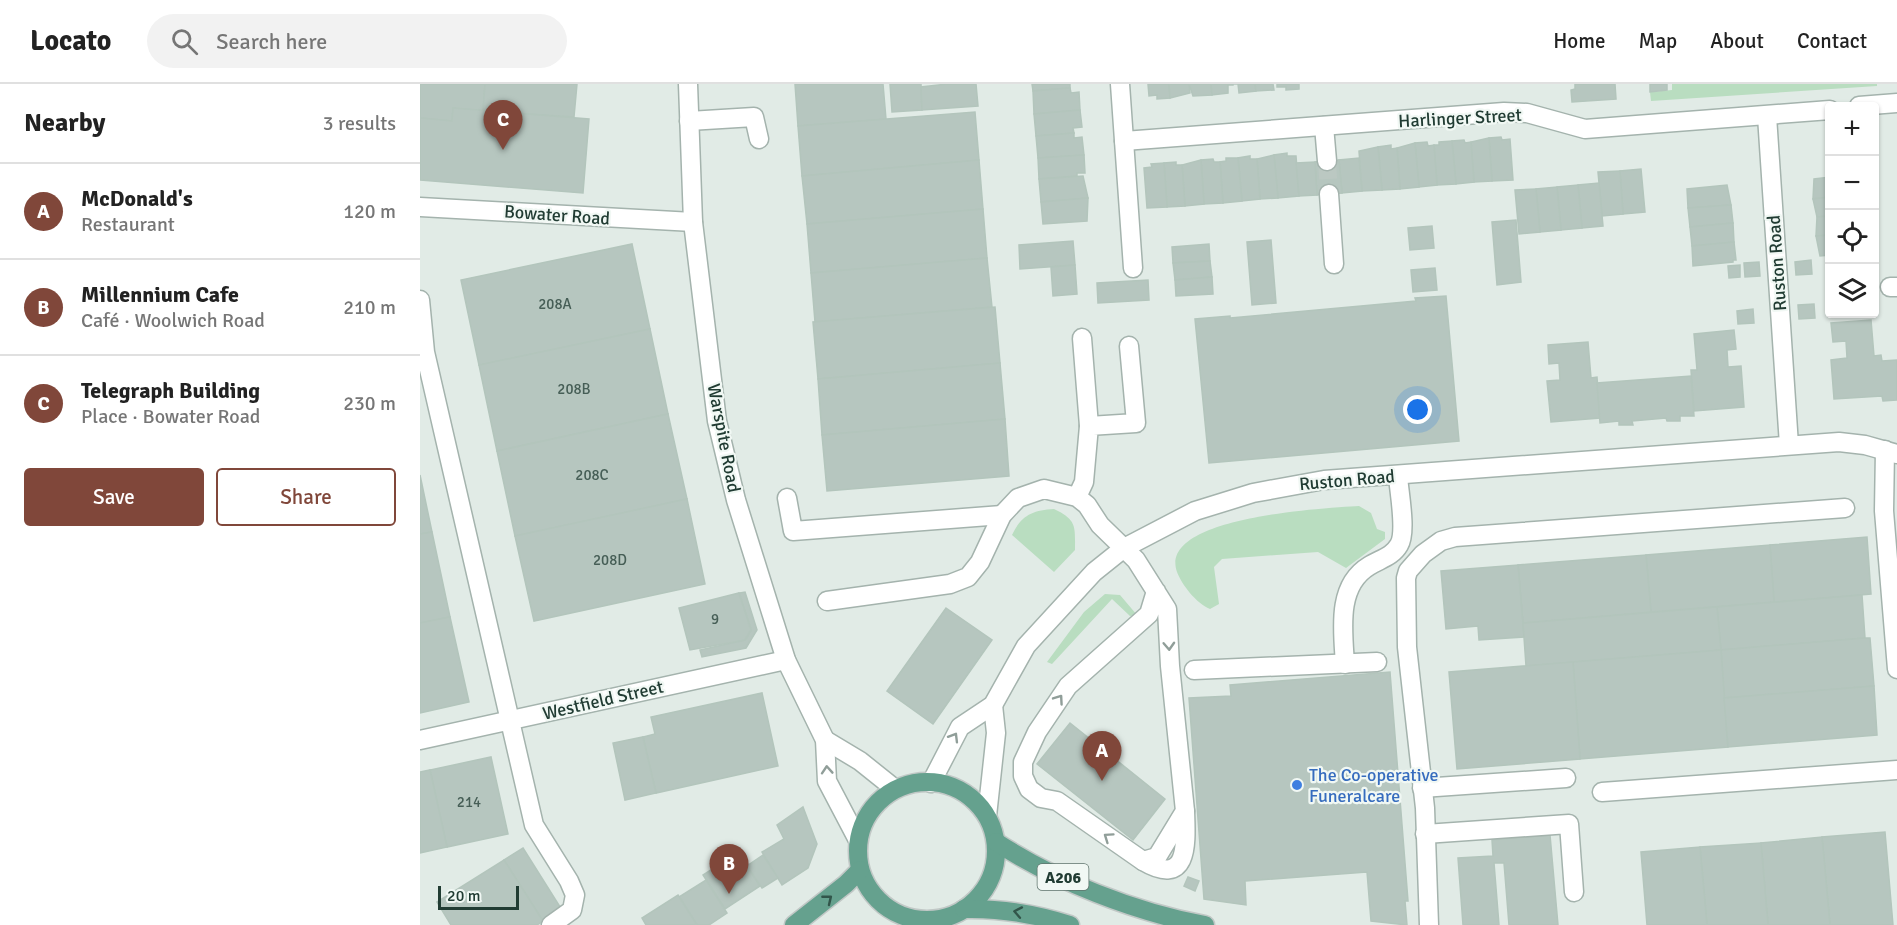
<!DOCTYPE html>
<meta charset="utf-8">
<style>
body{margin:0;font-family:Signika,sans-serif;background:#f2f2f2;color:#222}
.controls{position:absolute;right:18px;top:18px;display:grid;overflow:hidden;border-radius:6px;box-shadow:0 2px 4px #0004}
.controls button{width:54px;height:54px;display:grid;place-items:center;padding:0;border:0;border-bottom:2px solid #e0e0e0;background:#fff;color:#222;font:30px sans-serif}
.scale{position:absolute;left:18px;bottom:15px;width:81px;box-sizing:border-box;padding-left:6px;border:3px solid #213c33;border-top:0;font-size:16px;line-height:21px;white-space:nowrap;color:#213c33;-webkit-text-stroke:4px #f1f8f4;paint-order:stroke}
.you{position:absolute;left:998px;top:326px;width:21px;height:21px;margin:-15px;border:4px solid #fff;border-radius:50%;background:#1a73e8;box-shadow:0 0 0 9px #1a73e833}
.badge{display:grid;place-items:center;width:39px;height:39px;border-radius:50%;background:#80473a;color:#fff;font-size:20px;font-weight:700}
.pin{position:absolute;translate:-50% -50px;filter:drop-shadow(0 2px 3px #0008)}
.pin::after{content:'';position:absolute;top:32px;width:21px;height:18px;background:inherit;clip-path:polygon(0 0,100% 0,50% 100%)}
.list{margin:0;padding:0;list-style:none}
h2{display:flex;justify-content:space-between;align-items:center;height:78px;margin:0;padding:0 24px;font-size:26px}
h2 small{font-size:20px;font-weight:400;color:#767676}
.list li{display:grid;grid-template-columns:39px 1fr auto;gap:18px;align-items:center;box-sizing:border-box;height:96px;padding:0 24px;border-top:2px solid #e0e0e0}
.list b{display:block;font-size:22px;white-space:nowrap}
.list p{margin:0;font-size:20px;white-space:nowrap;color:#767676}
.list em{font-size:20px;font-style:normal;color:#767676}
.actions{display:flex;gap:12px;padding:18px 24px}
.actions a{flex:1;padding:14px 0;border:2px solid #80473a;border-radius:6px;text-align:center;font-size:21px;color:#80473a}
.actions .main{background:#80473a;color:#fff}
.icon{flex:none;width:33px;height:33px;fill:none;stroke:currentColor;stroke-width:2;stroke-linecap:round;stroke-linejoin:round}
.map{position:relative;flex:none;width:1477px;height:841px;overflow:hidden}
header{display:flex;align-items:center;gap:36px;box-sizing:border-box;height:84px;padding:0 30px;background:#fff;border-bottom:2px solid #e0e0e0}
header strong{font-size:28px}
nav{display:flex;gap:33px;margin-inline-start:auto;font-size:21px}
.search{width:420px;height:54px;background:#f2f2f2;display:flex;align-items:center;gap:15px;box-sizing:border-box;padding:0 21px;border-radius:33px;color:#767676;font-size:22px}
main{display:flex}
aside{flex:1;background:#fff}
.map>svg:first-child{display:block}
</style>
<header>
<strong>Locato</strong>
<div class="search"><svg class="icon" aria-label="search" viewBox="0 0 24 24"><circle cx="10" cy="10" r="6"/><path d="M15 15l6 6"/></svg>Search here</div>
<nav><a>Home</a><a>Map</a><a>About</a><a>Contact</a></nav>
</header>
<main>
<aside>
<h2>Nearby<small>3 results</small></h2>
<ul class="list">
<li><span class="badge">A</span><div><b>McDonald's</b><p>Restaurant</p></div><em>120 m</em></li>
<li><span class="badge">B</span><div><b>Millennium Cafe</b><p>Café · Woolwich Road</p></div><em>210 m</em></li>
<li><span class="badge">C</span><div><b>Telegraph Building</b><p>Place · Bowater Road</p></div><em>230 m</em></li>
</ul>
<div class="actions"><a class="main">Save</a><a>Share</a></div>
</aside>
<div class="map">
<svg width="1477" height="841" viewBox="0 0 1477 841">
<rect width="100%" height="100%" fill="#e1ebe6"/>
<!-- green -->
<g fill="#b9ddc0">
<polygon points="1252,0 1457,0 1457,2 1231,17 1230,8 1252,6"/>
<path d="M939,422L951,429L957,445L965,448V455L926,484L898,468L802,475L794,483L799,520L790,525C776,519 762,501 757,488C737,432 908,424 939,422Z"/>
<path d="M634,425C657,436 655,442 655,466L634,488L592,451C601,432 612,426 634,425Z"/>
<polygon points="685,510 700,511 717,531 710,532 692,515 632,580 627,578 664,528"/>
</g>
<!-- building -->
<g fill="#b6c6bf" stroke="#b3c5bc" stroke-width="1.5">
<polygon points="0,0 65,0 63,27 33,24 32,37 0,34"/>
<polygon points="65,0 157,0 154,33 63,27"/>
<polygon points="375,0 463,0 466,35 378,42"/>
<polygon points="470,0 501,0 502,26 472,28"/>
<polygon points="527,0 556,0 558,22 502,26 501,3"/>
<polygon points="612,0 650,0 650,4 613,7"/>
<polygon points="728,0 749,0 750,14 737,15 737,11 729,12"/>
<polygon points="749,0 769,0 770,9 750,14"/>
<polygon points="769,0 791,0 792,11 773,12"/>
<polygon points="791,0 813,0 813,1 808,1 808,9 792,11"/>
<polygon points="813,0 835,0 836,7 819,9 818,0"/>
<polygon points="835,0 853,0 854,6 836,7"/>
<polygon points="857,0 879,0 879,5 866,6 866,3 857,3"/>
<polygon points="1155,0 1195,0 1196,15 1152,18 1151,6 1155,5"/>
<polygon points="1230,0 1247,0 1247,6 1230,8"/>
<polygon points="650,4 651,9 659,8 660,26 614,30 613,7"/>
<polygon points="33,24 169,35 163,109 0,96 0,34 32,37"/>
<polygon points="660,26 662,43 653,44 654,49 616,52 614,30"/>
<polygon points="555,28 559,76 382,92 378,42"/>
<polygon points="654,49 654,54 662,53 664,71 618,74 616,52"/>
<polygon points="1081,53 1082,56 1090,55 1093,96 1072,97 1069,54"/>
<polygon points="1069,54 1072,97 1054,98 1051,58"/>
<polygon points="1044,56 1045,59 1051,58 1054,98 1036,100 1032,57"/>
<polygon points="1032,57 1036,100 1017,101 1014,61 1019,61 1019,58"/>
<polygon points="1007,58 1008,62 1014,61 1017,101 999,103 995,59"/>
<polygon points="995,59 999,103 980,105 977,64"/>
<polygon points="971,61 971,65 977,64 980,105 962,106 958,63"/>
<polygon points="958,63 962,106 942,107 939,67"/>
<polygon points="867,69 867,72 876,72 879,112 858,114 854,71"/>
<polygon points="664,71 665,89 657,89 657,92 619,95 618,74"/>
<polygon points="854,71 858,114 840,115 837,75"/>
<polygon points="830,72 830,75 837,75 840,115 822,117 818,74"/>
<polygon points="806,74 818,74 822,117 803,119 800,78 806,77"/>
<polygon points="939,74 942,107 922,109 919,76"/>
<polygon points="793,75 794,78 800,78 803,119 784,120 781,76"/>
<polygon points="559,76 563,125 387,140 382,92"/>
<polygon points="781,76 784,120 765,122 762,81"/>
<polygon points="919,76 922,109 897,111 895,78"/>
<polygon points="756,78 756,81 762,81 765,122 747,123 744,79"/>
<polygon points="895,78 897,111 879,112 876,79"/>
<polygon points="744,79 747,123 727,124 724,84 732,83 731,80"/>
<polygon points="1221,85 1225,128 1203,130 1200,87"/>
<polygon points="1200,87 1203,130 1182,132 1178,88"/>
<polygon points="663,92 668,114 621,118 619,95"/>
<polygon points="1410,93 1410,113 1393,115 1394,95"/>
<polygon points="1179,99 1183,142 1162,144 1158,101"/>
<polygon points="1158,101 1162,144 1141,146 1137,103"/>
<polygon points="1307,101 1311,121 1268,124 1267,105"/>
<polygon points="1137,103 1141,146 1120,148 1116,105"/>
<polygon points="1116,105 1120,148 1099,150 1095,106"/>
<polygon points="1410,113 1410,132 1397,133 1393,115"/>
<polygon points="668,114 667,137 623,140 621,118"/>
<polygon points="1311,121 1313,139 1270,143 1268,124"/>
<polygon points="563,125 567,174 391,189 387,140"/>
<polygon points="1410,132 1410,151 1396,152 1397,133"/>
<polygon points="1096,136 1101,198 1077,201 1072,138"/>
<polygon points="1313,139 1314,158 1272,162 1270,143"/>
<polygon points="1012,142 1014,164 990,166 988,144"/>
<polygon points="1410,151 1410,171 1400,172 1396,152"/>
<polygon points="851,156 856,219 832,221 827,158"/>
<polygon points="653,157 655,181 600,185 599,161"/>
<polygon points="1314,158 1316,176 1313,176 1313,178 1273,182 1272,162"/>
<polygon points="212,160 230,245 59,281 41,196"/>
<polygon points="789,160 790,177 753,179 752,163"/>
<polygon points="567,174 572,223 395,238 391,189"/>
<polygon points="1391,176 1392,190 1376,191 1375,178"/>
<polygon points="790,177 792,193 755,196 753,179"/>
<polygon points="1339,178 1340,192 1325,193 1324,179"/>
<polygon points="655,181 657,210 633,212 631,183"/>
<polygon points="1320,181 1320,193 1309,194 1308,182"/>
<polygon points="1015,184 1017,206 993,208 991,186"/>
<polygon points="792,193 793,210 756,212 755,196"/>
<polygon points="728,196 729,216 678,219 677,199"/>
<polygon points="1026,212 1039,357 789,379 775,235 810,232 810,234 996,217 995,214"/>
<polygon points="1394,220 1395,234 1379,235 1378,221"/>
<polygon points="575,223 580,279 398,295 393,238"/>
<polygon points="1333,225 1334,239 1318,240 1317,227"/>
<polygon points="1451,236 1454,272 1461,271 1462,277 1477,276 1477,316 1463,317 1462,312 1414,315 1411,276 1427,274 1426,257 1413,258 1411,239"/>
<polygon points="230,245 248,330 77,367 59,281"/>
<polygon points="1314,246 1316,265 1307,266 1308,283 1321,282 1324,323 1274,327 1271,286 1277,286 1274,250"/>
<polygon points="1168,258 1171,294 1177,293 1180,334 1131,338 1127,297 1140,296 1139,279 1129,280 1128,261"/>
<polygon points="580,279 585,335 402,351 398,295"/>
<polygon points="1271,292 1274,332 1260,332 1260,337 1247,337 1246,334 1212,337 1213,341 1199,341 1199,337 1180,339 1177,299"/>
<polygon points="248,330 267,415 95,452 77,367"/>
<polygon points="585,335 589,392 407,407 402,351"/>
<polygon points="0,391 12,448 0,450"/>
<polygon points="267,415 285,500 114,537 95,452"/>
<polygon points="12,448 30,533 0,539 0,450"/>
<polygon points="1447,453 1451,510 1354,518 1350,461"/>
<polygon points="1350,461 1354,518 1231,528 1226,471"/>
<polygon points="1226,471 1231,528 1103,539 1098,481"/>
<polygon points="1098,481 1104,553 1059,556 1058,542 1026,545 1021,487"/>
<polygon points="325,508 337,546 326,564 282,573 280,566 325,556 331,546 319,509"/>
<polygon points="319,509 331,546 325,556 270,566 259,524"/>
<polygon points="1442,511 1445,554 1301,566 1297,523"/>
<polygon points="1297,523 1301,566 1106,582 1103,539"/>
<polygon points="526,524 572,556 513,640 467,607"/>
<polygon points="30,533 49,618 0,629 0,539"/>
<polygon points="1445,554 1450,554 1454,602 1304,614 1301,566"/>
<polygon points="1301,566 1308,663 1160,675 1153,578"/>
<polygon points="1153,578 1160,675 1037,685 1029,588"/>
<polygon points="970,588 988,817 985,817 987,841 951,837 947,788 825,797 826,821 784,815 769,614 811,612 810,601"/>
<polygon points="1454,602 1457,651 1308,663 1304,614"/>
<polygon points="342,609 358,682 236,709 223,653 235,650 231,633"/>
<polygon points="650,639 745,715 713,756 617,680"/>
<polygon points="223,653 236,709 205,716 193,659"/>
<polygon points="71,673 88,750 27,763 10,686"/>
<polygon points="10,686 27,763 0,769 0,688"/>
<polygon points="383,723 397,760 388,784 362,801 342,768 364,755 357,741"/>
<polygon points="1465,748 1473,841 1410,841 1402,753"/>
<polygon points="1130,751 1138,841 1089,841 1084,779 1074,779 1079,841 1043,841 1038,774 1073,772 1072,756"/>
<polygon points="1402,753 1410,841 1348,841 1341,759"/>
<polygon points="1341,759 1348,841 1287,841 1280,763"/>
<polygon points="1280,763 1287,841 1227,841 1221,768"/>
<polygon points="103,764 142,826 123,837 84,776"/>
<polygon points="319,768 340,802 305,825 283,791"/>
<polygon points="343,771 358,794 342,804 327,782"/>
<polygon points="84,776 123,837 117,841 31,841 17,818"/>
<polygon points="768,793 779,797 775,807 764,802"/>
<polygon points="286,796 307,829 289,841 277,841 259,813"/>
<polygon points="258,811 277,841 226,841 222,834"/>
</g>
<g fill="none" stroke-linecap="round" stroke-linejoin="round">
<!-- minor-tunnel -->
<polyline stroke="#bbc8c2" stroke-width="18" stroke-dasharray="18 9" stroke-linecap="butt" points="907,77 909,110"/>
<defs>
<g id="minor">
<polyline points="268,0 273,138 297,337 316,416 366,576 405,656 407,697 438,756"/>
<polyline points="700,0 713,184"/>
<polyline points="1439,22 1477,19"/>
<polyline points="1347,32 1369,361"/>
<polyline points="269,37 334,33 339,55"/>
<polyline points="904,42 907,77"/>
<polyline points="704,57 1084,28 1107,29 1165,45 1410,26"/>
<polyline points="909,110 914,180"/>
<polyline points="0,123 273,138"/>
<polyline points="1470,203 1477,203"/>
<polyline points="0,216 5,268 114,741 149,797 155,811 152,826 131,841"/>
<polyline points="662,254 669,342"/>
<polyline points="1465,366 1464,427 1477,585"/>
<polyline points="657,413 664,398 669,342 716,339 709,262"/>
<polyline points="367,414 373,447 582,431"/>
<polyline points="407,517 530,500 548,493 560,478 582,431 598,414 624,405 657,413 667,421 680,441 716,476 747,525 750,582 765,727 737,773 723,777 637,717 621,714 609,705 603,692 603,678 617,648 648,602 729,530 736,507"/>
<path d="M925,580C923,547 916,502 949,482C960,475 972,473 979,461C987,448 979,408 978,392"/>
<polyline points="774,586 957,578"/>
<polyline points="0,656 366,576"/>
<polyline points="405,656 440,677 475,705"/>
<polyline points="511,699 540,643 573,621 606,562 674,488 704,464 775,427 833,409 904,396 1419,358 1445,361 1477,370"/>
<polyline points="1002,704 1146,694"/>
<polyline points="1182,708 1477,686"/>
<polyline points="567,732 576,649 573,621"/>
<polyline points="1005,750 1149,740 1154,808"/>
<path d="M723,777C770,805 766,757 765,727"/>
<polyline points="1009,841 1005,724 987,563 986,494 988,487 1003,470 1021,457 1035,453 1425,424"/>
</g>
<g id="major">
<circle cx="507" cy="767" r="69"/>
<path d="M576,758C636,797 714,828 785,841"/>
<path d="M544,825C581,824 615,830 650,841"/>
<polyline points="374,841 426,800 440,786"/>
</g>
</defs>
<!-- minor casing -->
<use href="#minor" stroke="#a4b3ad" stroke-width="21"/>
<!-- major casing -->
<use href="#major" stroke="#c1c8c6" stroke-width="21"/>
<!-- minor -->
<use href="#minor" stroke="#fff" stroke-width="18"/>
<!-- major -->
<use href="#major" stroke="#65a18e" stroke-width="18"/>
</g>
<!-- one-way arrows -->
<defs><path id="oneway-chevron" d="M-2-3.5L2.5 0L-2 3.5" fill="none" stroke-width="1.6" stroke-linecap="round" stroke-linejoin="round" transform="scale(1.5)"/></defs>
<g stroke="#909e99">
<use href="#oneway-chevron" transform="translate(749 562) rotate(87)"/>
<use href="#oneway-chevron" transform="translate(639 615) rotate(-55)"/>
<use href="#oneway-chevron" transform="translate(534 653) rotate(-59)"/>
<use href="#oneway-chevron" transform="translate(407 686) rotate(-94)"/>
<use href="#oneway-chevron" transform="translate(688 753) rotate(-145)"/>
</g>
<g stroke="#32554a">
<use href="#oneway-chevron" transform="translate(408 815) rotate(-39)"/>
<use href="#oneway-chevron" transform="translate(598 828) rotate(-169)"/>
</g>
<!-- markers -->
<circle fill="#3f7fe0" stroke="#f1f8f4" stroke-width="2" cx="877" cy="701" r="6"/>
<g text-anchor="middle" stroke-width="4.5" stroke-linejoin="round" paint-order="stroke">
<!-- number labels -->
<g font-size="15" fill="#465e56">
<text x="135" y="225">208A</text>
<text x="154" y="310">208B</text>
<text x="172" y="396">208C</text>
<text x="190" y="481">208D</text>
<text x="295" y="540">9</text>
<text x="49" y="723">214</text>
</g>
<!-- shield labels -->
<rect fill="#f1f8f4" stroke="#5f746d" stroke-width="1.5" x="617.5" y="780" width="51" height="26" rx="4.5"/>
<g font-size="16" font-weight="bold" fill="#213c33">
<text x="643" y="799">A206</text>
</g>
<!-- street labels -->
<g font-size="18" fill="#213c33" stroke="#f1f8f4">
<text transform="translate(1040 34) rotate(-3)" y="6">Harlinger Street</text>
<text transform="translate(137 131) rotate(4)" y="6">Bowater Road</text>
<text transform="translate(1357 179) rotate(-94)" y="6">Ruston Road</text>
<text transform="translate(304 354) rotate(79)" y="6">Warspite Road</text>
<text transform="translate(927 396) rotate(-5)" y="6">Ruston Road</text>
<text transform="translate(183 616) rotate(-13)" y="6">Westfield Street</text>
</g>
<!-- shop labels -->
<g font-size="18" fill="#366cbe" stroke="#f1f8f4" text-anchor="start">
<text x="889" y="697">The Co-operative<tspan x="889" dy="21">Funeralcare</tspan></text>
</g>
</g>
</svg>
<div class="controls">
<button>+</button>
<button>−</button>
<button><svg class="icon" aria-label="locate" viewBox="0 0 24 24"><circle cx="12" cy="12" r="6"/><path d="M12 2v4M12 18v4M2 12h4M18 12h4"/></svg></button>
<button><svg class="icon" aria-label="layers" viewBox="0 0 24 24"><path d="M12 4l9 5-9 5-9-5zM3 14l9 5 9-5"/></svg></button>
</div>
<div class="scale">20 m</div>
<div class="you"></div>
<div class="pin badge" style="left:682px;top:697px">A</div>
<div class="pin badge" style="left:309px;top:810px">B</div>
<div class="pin badge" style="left:83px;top:66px">C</div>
</div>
</main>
